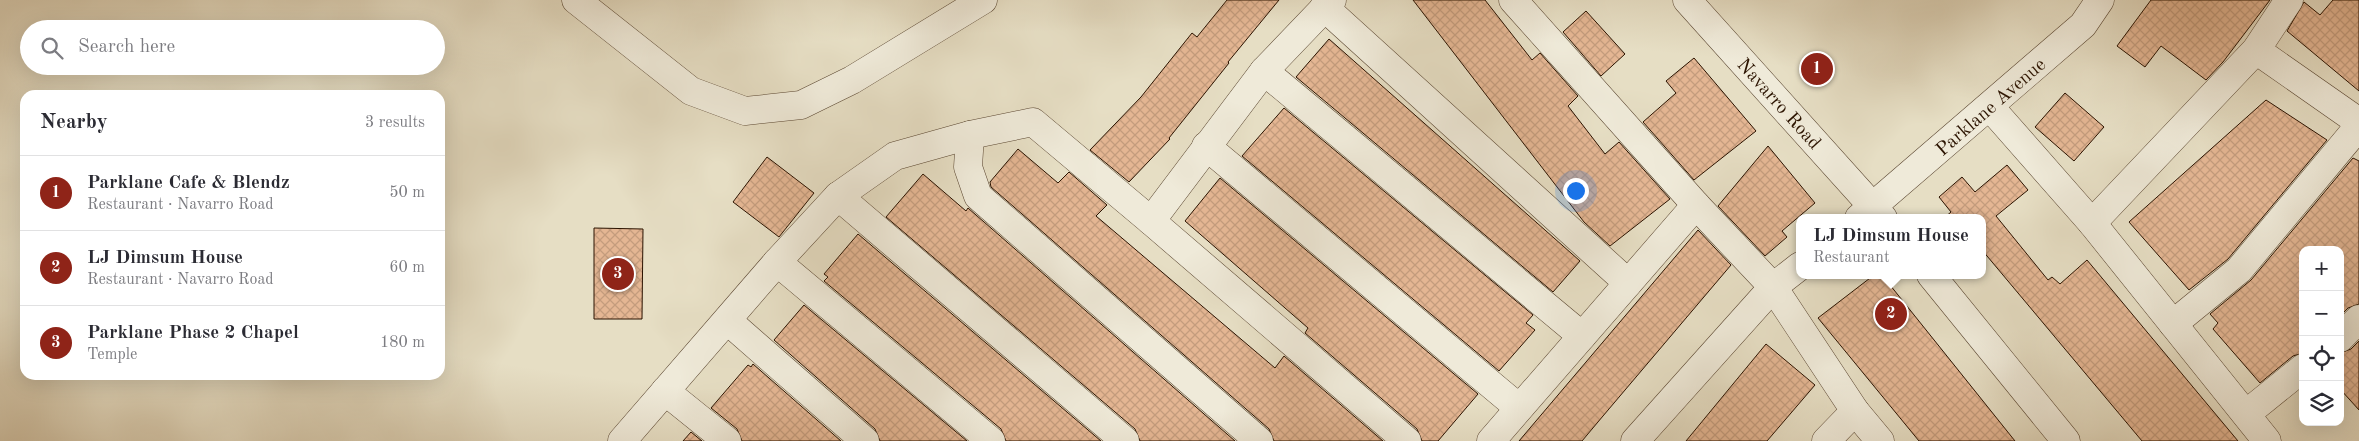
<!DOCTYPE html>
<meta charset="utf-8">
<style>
body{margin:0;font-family:"Old Standard TT",serif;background:#f7f7f7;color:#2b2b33}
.controls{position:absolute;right:15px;bottom:15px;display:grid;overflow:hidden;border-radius:10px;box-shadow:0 5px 20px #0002}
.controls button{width:45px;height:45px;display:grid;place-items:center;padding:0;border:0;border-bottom:1px solid #e1e1e2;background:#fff;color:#2b2b33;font:25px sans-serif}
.you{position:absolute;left:1575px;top:190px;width:18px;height:18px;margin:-12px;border:4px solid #fff;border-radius:50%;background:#1a73e8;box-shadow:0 0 0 8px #1a73e833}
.badge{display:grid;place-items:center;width:32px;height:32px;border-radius:50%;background:#8f2418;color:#fff;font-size:16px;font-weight:700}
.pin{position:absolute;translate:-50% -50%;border:2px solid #fff;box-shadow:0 1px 5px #0006}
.popup{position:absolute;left:1796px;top:214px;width:190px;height:65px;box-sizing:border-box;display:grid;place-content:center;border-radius:10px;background:#fff;filter:drop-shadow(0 1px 4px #0005);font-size:16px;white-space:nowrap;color:#7c7c81}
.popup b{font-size:19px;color:#2b2b33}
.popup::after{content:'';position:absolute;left:50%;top:100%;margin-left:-10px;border:10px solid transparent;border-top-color:#fff}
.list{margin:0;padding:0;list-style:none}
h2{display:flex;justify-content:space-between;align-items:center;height:65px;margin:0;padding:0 20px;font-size:21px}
h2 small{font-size:16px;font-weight:400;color:#7c7c81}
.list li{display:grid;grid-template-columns:32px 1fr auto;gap:15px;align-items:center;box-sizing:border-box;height:75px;padding:0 20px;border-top:1px solid #e1e1e2}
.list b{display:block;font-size:19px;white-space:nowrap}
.list p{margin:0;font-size:16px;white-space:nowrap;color:#7c7c81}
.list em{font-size:16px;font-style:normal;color:#7c7c81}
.icon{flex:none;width:28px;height:28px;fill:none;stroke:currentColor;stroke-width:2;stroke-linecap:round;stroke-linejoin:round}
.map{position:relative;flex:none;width:2359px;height:441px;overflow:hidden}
.search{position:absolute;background:#fff;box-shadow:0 5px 20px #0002;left:20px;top:20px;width:425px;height:55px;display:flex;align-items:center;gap:12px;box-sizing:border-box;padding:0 18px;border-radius:28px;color:#7c7c81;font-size:19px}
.panel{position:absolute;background:#fff;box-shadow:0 5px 20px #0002;left:20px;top:90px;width:425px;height:290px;border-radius:15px}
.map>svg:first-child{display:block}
</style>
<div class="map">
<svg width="2359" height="441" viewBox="0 0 2359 441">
<defs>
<pattern id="building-cross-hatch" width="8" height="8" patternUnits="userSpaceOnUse" patternTransform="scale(1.25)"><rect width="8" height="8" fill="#e4b693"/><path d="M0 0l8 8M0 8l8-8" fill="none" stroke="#c49c7d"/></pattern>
</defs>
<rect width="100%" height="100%" fill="#e6dec4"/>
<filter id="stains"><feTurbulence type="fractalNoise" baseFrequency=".004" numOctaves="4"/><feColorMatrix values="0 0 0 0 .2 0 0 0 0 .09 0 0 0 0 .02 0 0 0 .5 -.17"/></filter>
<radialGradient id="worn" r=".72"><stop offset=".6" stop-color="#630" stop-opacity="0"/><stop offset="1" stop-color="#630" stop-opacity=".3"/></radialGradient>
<!-- building -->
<g fill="url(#building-cross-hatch)" stroke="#2b1300">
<polygon points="1227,0 1279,0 1228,62 1229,63 1169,138 1170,139 1129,182 1090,150 1141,97 1192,33 1197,37"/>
<polygon points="1413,0 1485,0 1532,60 1540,53 1578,96 1568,106 1605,154 1619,142 1670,199 1610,246 1584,222"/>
<polygon points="2151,0 2270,0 2223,62 2206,80 2161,46 2145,67 2117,46"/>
<polygon points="2333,0 2359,0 2359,91 2287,31 2304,2 2320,15"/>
<polygon points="1586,11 1625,54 1601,76 1563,32"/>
<polygon points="1329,39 1580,261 1553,292 1296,77"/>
<polygon points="1694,58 1756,131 1694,180 1643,122 1676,93 1666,81"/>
<polygon points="2065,93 2104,127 2074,161 2035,127"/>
<polygon points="2266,100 2327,140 2228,259 2189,290 2129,222"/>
<polygon points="1284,108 1533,315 1526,323 1535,330 1499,371 1242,156"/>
<polygon points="1768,146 1815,203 1782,231 1787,237 1765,256 1718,206"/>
<polygon points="1018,149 1058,183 1069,172 1107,205 1096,216 1275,368 1284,356 1383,441 1274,441 1269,429 991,187 990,182"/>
<polygon points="767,157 814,193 779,237 733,202"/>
<polygon points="2353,158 2359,161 2359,304 2348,308 2340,316 2340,250 2303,250 2303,353 2293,356 2260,383 2213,329 2218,323 2210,314 2251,280"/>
<polygon points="2007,165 2028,190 1996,216 2048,280 2052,277 2060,284 2087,260 2238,441 2142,441 1982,250 1982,218 1944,218 1951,212 1939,197 1962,177 1975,192"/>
<polygon points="923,174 966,211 968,208 1235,441 1140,441 1135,429 886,217"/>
<polygon points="1220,178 1478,394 1438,441 1422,441 1417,429 1305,333 1308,328 1185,221"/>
<polygon points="594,228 643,229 642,319 594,319"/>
<polygon points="1698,230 1731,265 1603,416 1582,441 1519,441"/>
<polygon points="858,234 1101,441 1006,441 1001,429 824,281 828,277 824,274"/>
<polygon points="1874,275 1882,275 2015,441 1919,441 1818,318"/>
<polygon points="804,305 967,441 880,441 875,429 774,340"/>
<polygon points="2359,341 2359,410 2340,389 2340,353 2351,349"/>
<polygon points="1766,344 1815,385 1767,441 1686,441"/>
<polygon points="753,364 841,441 742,441 737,429 711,408 748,365 751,367"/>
<polygon points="691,432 702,441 683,441"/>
</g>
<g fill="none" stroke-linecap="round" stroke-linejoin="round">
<defs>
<g id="minor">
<polyline points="576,0 691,91 745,111 801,105 852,80 983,0"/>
<polyline points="1513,0 1696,205 1773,287 1855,411 1880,441"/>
<polyline points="1324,7 1628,283"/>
<polyline points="2256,50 2359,122"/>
<polyline points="1264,71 1582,336"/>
<polyline points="1990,107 2092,223 2267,441"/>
<polyline points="970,135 968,167 978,196 1259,441"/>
<polyline points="1206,146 1519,408"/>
<polyline points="838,196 1125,441"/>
<polyline points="1151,221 1264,71 1332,0"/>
<polyline points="2092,223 2256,50 2289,0"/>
<polyline points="777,262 991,441"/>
<polyline points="728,321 865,441"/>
<polyline points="2173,324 2239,270 2359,126"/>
<polyline points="2340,338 2359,319"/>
<polyline points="665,391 727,441"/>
<polyline points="2246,414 2303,368"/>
<polyline points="622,441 777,262 838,196 895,156 970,135 1033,122 1151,221 1407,441"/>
<polyline points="1491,441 1696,205"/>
<polyline points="1826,441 1855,411"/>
</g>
<g id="tertiary">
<polyline points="1687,0 1883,218"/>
<polyline points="1859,218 2083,25 2100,0"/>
<polyline points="1931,275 2066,441"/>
<polyline points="1635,441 1773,287 1800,266"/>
</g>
</defs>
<!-- minor casing -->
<use href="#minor" stroke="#5a4631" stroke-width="29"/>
<!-- tertiary casing -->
<use href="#tertiary" stroke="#5a4631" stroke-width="29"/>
<!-- minor -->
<use href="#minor" stroke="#efead9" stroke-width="28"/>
<!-- tertiary -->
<use href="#tertiary" stroke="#efead9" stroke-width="28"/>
</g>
<g text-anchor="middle" stroke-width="4" stroke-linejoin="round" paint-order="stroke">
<!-- street labels -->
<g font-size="19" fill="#2b1300" stroke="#efead9">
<text transform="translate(1780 103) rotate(48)" y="7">Navarro Road</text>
<text transform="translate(1990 106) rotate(-41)" y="7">Parklane Avenue</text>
</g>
</g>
<rect width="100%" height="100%" filter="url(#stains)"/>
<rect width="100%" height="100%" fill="url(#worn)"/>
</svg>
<div class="controls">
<button>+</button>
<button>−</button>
<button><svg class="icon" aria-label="locate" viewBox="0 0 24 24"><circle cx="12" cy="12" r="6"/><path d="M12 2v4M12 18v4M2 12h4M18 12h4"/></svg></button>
<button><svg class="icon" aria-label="layers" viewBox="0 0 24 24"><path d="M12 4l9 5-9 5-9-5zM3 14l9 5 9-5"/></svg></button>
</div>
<div class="you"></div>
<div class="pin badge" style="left:1817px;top:69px">1</div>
<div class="pin badge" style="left:1891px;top:314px">2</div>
<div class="popup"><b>LJ Dimsum House</b>Restaurant</div>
<div class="pin badge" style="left:618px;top:274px">3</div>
<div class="search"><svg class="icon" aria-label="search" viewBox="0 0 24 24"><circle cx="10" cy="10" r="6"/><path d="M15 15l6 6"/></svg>Search here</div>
<section class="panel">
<h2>Nearby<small>3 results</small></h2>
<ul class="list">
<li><span class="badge">1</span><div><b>Parklane Cafe &amp; Blendz</b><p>Restaurant · Navarro Road</p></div><em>50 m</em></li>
<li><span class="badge">2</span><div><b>LJ Dimsum House</b><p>Restaurant · Navarro Road</p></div><em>60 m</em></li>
<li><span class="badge">3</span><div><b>Parklane Phase 2 Chapel</b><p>Temple</p></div><em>180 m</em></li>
</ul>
</section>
</div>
